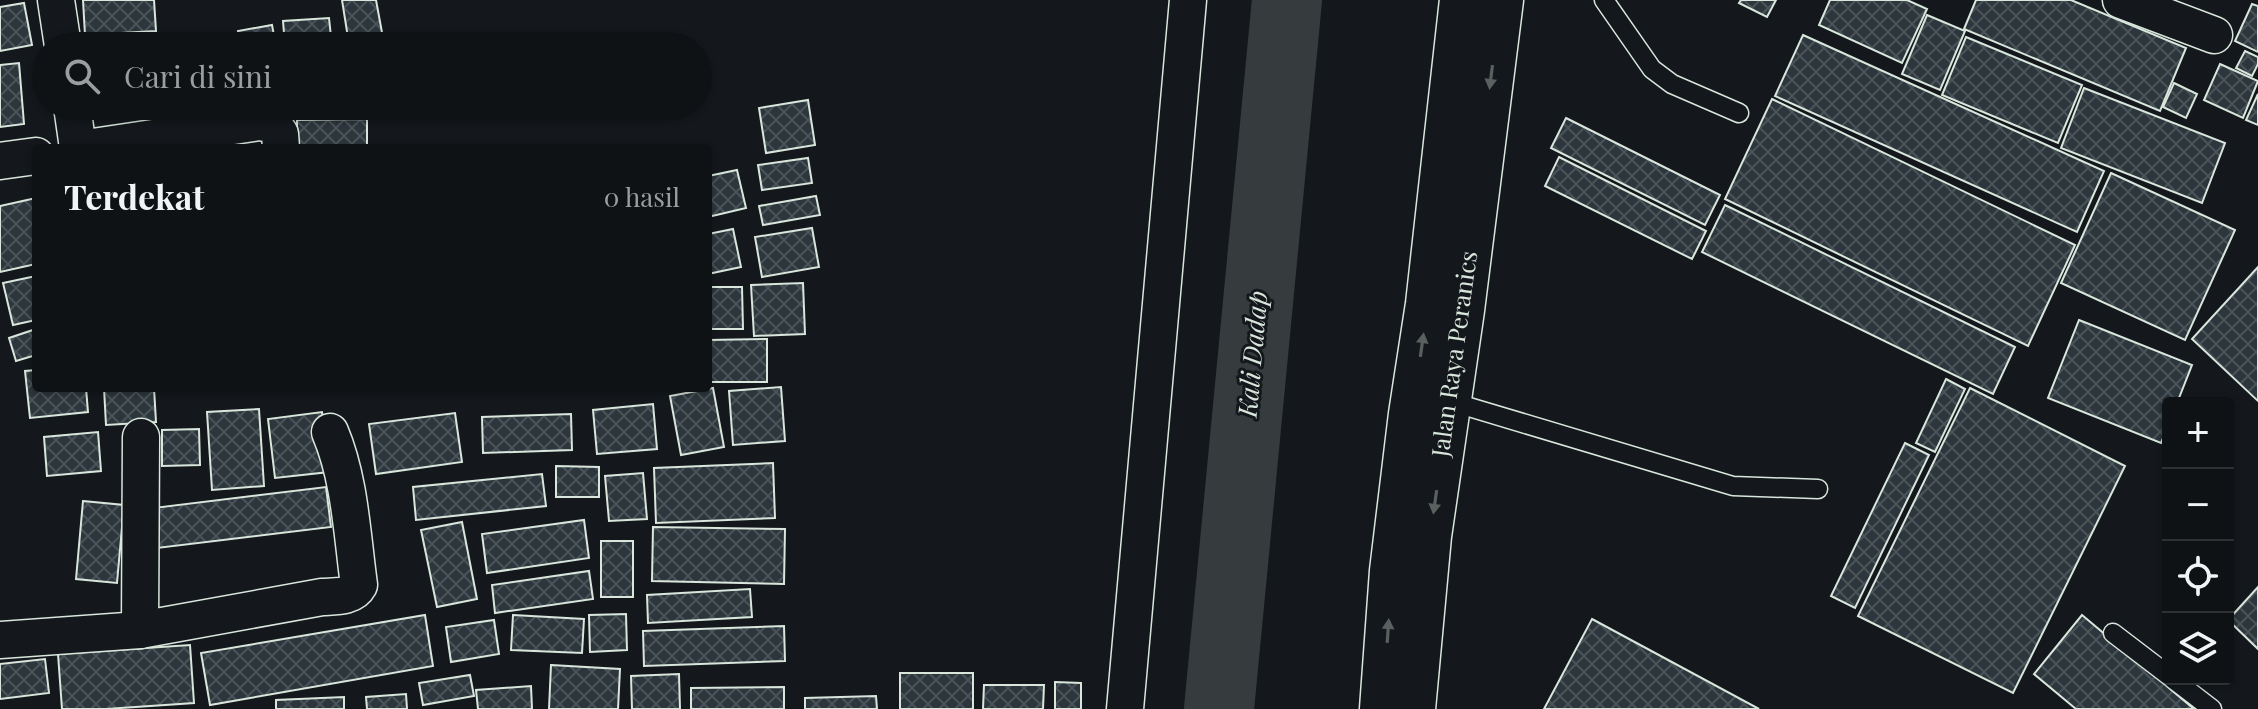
<!DOCTYPE html>
<html lang="id">
<meta charset="utf-8">
<style>
body{margin:0;font-family:"Playfair Display",serif;background:#181b1e;color:#f1f3f6}
.controls{position:absolute;right:24px;bottom:24px;display:grid;overflow:hidden;border-radius:8px;box-shadow:0 2px 6px #0004}
.controls button{width:72px;height:72px;display:grid;place-items:center;padding:0;border:0;border-bottom:2px solid #2f3234;background:#0f1215;color:#f1f3f6;font:40px sans-serif}
.list{margin:0;padding:0;list-style:none}
h2{display:flex;justify-content:space-between;align-items:center;height:104px;margin:0;padding:0 32px;font-size:34px}
h2 small{font-size:26px;font-weight:400;color:#9b9ea0}
.icon{flex:none;width:44px;height:44px;fill:none;stroke:currentColor;stroke-width:2;stroke-linecap:round;stroke-linejoin:round}
.map{position:relative;flex:none;width:2258px;height:709px;overflow:hidden}
.search{position:absolute;background:#0f1215;box-shadow:0 2px 6px #0004;left:32px;top:32px;width:680px;height:88px;display:flex;align-items:center;gap:20px;box-sizing:border-box;padding:0 28px;border-radius:44px;color:#9b9ea0;font-size:30px}
.panel{position:absolute;background:#0f1215;box-shadow:0 2px 6px #0004;left:32px;top:144px;width:680px;height:248px;border-radius:8px}
.map>svg:first-child{display:block}
</style>
<div class="map">
<svg width="2258" height="709" viewBox="0 0 2258 709">
<defs>
<pattern id="building-cross-hatch" width="8" height="8" patternUnits="userSpaceOnUse" patternTransform="scale(2)"><rect width="8" height="8" fill="#2c363c"/><path d="M0 0l8 8M0 8l8-8" fill="none" stroke="#4a5358"/></pattern>
</defs>
<rect width="100%" height="100%" fill="#14181c"/>
<g fill="none" stroke-linecap="round" stroke-linejoin="round">
<!-- river -->
<polyline stroke="#363b3e" stroke-width="70" points="1219,709 1287,0"/>
</g>
<!-- building -->
<g fill="url(#building-cross-hatch)" stroke="#d8e6dc" stroke-width="2">
<polygon points="83,0 154,0 156,31 85,35"/>
<polygon points="342,0 376,0 383,38 349,44"/>
<polygon points="1741,0 1776,0 1767,17 1739,3"/>
<polygon points="1830,0 1907,0 1927,9 1902,63 1819,25"/>
<polygon points="1976,0 2071,0 2186,48 2160,111 1964,29"/>
<polygon points="24,3 32,45 0,51 0,7"/>
<polygon points="2252,4 2258,6 2258,52 2235,41"/>
<polygon points="1927,15 1965,31 1940,90 1902,74"/>
<polygon points="329,18 332,46 285,46 283,21"/>
<polygon points="272,25 276,46 241,46 238,31"/>
<polygon points="1803,35 2104,171 2077,232 1775,96"/>
<polygon points="230,37 231,46 197,46 196,44"/>
<polygon points="1966,37 2082,85 2058,143 1942,95"/>
<polygon points="2245,51 2258,57 2258,64 2252,76 2236,68"/>
<polygon points="19,63 24,124 0,127 0,65"/>
<polygon points="2220,64 2258,81 2243,118 2204,100"/>
<polygon points="2174,83 2197,94 2186,118 2163,107"/>
<polygon points="2084,88 2225,143 2202,203 2061,148"/>
<polygon points="2258,94 2258,125 2246,120"/>
<polygon points="1772,99 2075,245 2028,346 1725,199"/>
<polygon points="808,100 815,145 766,153 759,108"/>
<polygon points="1566,118 1720,195 1705,225 1551,148"/>
<polygon points="367,119 367,148 297,148 297,120"/>
<polygon points="1559,157 1706,231 1692,259 1545,186"/>
<polygon points="808,158 812,183 762,190 758,165"/>
<polygon points="737,170 746,208 708,217 708,176"/>
<polygon points="2111,173 2235,230 2185,340 2061,283"/>
<polygon points="816,196 820,215 763,225 759,206"/>
<polygon points="36,198 36,264 0,272 0,206"/>
<polygon points="1725,205 2015,347 1993,394 1702,252"/>
<polygon points="812,228 819,267 762,277 755,237"/>
<polygon points="733,229 741,267 708,274 708,234"/>
<polygon points="2258,267 2258,401 2192,339"/>
<polygon points="36,276 36,320 13,325 3,283"/>
<polygon points="803,283 805,334 754,336 751,285"/>
<polygon points="708,287 742,287 743,329 708,329"/>
<polygon points="2079,320 2192,365 2177,403 2168,403 2168,426 2161,443 2048,398"/>
<polygon points="36,329 36,355 16,361 9,338"/>
<polygon points="767,339 767,382 708,382 708,340"/>
<polygon points="36,370 36,388 86,388 88,412 30,418 25,371"/>
<polygon points="1946,379 1965,389 1935,452 1916,443"/>
<polygon points="781,387 785,441 733,445 729,391"/>
<polygon points="104,388 154,388 156,422 106,425"/>
<polygon points="713,388 724,447 681,455 670,396"/>
<polygon points="1970,388 2125,466 2013,693 1858,616"/>
<polygon points="653,404 657,449 597,454 593,410"/>
<polygon points="259,409 264,486 212,490 207,412"/>
<polygon points="322,412 329,472 275,478 268,419"/>
<polygon points="455,413 462,462 376,474 369,424"/>
<polygon points="571,414 572,450 483,453 482,417"/>
<polygon points="199,429 200,465 162,466 162,430"/>
<polygon points="98,432 101,471 47,476 44,437"/>
<polygon points="1905,443 1929,455 1855,608 1831,596"/>
<polygon points="773,463 775,518 656,523 654,468"/>
<polygon points="556,466 599,467 599,497 556,497"/>
<polygon points="643,473 647,519 609,521 605,476"/>
<polygon points="542,474 546,506 416,520 413,487"/>
<polygon points="326,487 331,527 149,549 145,509"/>
<polygon points="83,501 124,505 117,583 76,579"/>
<polygon points="584,520 589,558 487,573 482,534"/>
<polygon points="462,522 477,599 437,607 421,530"/>
<polygon points="653,527 785,529 784,584 652,581"/>
<rect x="601" y="541" width="32" height="56"/>
<polygon points="589,571 593,599 495,613 492,585"/>
<polygon points="2258,587 2258,649 2228,620"/>
<polygon points="750,589 752,617 648,623 647,595"/>
<polygon points="626,614 627,650 590,652 589,615"/>
<polygon points="425,615 433,666 210,705 201,653"/>
<polygon points="513,615 584,619 582,653 511,650"/>
<polygon points="2082,615 2194,709 2076,709 2034,674"/>
<polygon points="1592,619 1759,709 1544,709"/>
<polygon points="494,620 499,654 451,662 446,627"/>
<polygon points="784,626 785,661 644,666 643,631"/>
<polygon points="190,645 194,703 106,709 62,709 58,654"/>
<polygon points="45,659 49,693 0,699 0,664"/>
<polygon points="551,665 620,669 618,709 549,709"/>
<rect x="900" y="673" width="73" height="36"/>
<polygon points="679,674 680,709 632,709 631,676"/>
<polygon points="470,675 474,696 423,705 419,683"/>
<polygon points="1055,682 1081,683 1081,709 1055,709"/>
<polygon points="984,685 1044,685 1043,709 983,709"/>
<polygon points="531,686 532,709 478,709 476,690"/>
<polygon points="784,687 784,709 691,709 691,688"/>
<polygon points="406,694 407,709 367,709 366,697"/>
<polygon points="876,696 877,709 805,709 805,698"/>
<polygon points="344,697 344,709 276,709 276,700"/>
</g>
<g fill="none" stroke-linecap="round" stroke-linejoin="round">
<defs>
<g id="lane">
<polyline points="1604,0 1652,69 1672,84 1739,113"/>
<polyline points="1449,401 1733,486 1818,489"/>
<polyline points="2113,633 2168,675"/>
<polyline points="2173,679 2212,709"/>
</g>
<g id="street">
<polyline points="56,0 63,46"/>
<polyline points="2121,0 2214,35"/>
<polyline points="72,106 78,148"/>
<polyline points="86,148 260,122 274,125 280,134 281,148"/>
<polyline points="0,161 36,156"/>
<polyline points="140,630 141,437"/>
<path d="M0,640L140,630L322,597C334,596 352,598 359,585C352,534 350,479 330,432"/>
<polyline points="1125,709 1188,0"/>
</g>
<g id="secondary">
<polyline points="1382,709 1392,571 1411,414 1428,304 1462,0"/>
<polyline points="1413,709 1429,536 1462,310 1501,0"/>
</g>
</defs>
<!-- lane casing -->
<use href="#lane" stroke="#d8e6dc" stroke-width="21"/>
<!-- street casing -->
<use href="#street" stroke="#d8e6dc" stroke-width="39"/>
<!-- secondary casing -->
<use href="#secondary" stroke="#d8e6dc" stroke-width="47"/>
<!-- lane -->
<use href="#lane" stroke="#14181c" stroke-width="18"/>
<!-- street -->
<use href="#street" stroke="#14181c" stroke-width="36"/>
<!-- secondary -->
<use href="#secondary" stroke="#14181c" stroke-width="44"/>
</g>
<!-- one-way arrows -->
<defs><path id="oneway-solid" d="M-6-.8H1V-3.2L6.5 0L1 3.2V.8H-6Z" transform="scale(2)"/></defs>
<g fill="#59605f">
<use href="#oneway-solid" transform="translate(1491 77) rotate(97)"/>
<use href="#oneway-solid" transform="translate(1422 345) rotate(-82)"/>
<use href="#oneway-solid" transform="translate(1435 502) rotate(98)"/>
<use href="#oneway-solid" transform="translate(1388 631) rotate(-86)"/>
</g>
<g text-anchor="middle" stroke-width="6" stroke-linejoin="round" paint-order="stroke">
<!-- street labels -->
<g font-size="24" fill="#d8e6dc" stroke="#14181c">
<text transform="translate(1455 354) rotate(-82)" y="8">Jalan Raya Peranics</text>
</g>
<!-- water labels -->
<g font-size="26" font-style="italic" fill="#d8e6dc" stroke="#14181c">
<text transform="translate(1253 354) rotate(-85)" y="9">Kali Dadap</text>
</g>
</g>
</svg>
<div class="controls">
<button>+</button>
<button>−</button>
<button><svg class="icon" aria-label="locate" viewBox="0 0 24 24"><circle cx="12" cy="12" r="6"/><path d="M12 2v4M12 18v4M2 12h4M18 12h4"/></svg></button>
<button><svg class="icon" aria-label="layers" viewBox="0 0 24 24"><path d="M12 4l9 5-9 5-9-5zM3 14l9 5 9-5"/></svg></button>
</div>
<div class="search"><svg class="icon" aria-label="search" viewBox="0 0 24 24"><circle cx="10" cy="10" r="6"/><path d="M15 15l6 6"/></svg>Cari di sini</div>
<section class="panel">
<h2>Terdekat<small>0 hasil</small></h2>
<ul class="list">
</ul>
</section>
</div>
